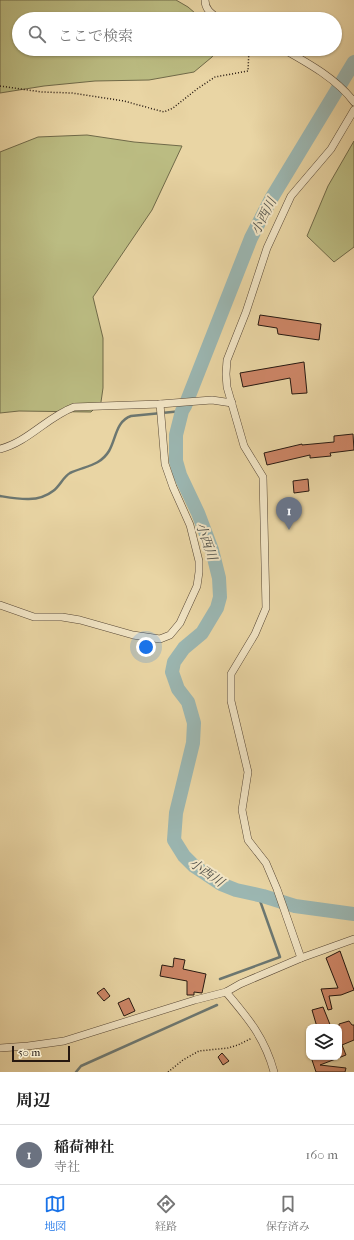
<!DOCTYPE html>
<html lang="ja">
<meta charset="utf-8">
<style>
body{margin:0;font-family:"IM FELL French Canon","Noto Serif JP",serif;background:#f6f6f6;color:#222}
.controls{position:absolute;right:12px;bottom:12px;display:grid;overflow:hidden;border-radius:8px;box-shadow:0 1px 3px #0004}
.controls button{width:36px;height:36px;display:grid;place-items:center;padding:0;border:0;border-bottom:1px solid #e0e0e0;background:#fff;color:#222;font:20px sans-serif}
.scale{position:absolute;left:12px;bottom:10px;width:58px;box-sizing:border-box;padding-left:4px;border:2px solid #261810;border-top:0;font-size:11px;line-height:14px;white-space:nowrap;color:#261810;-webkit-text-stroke:3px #f1e4c4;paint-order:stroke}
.you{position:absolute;left:146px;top:647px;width:14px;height:14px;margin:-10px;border:3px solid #fff;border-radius:50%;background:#1a73e8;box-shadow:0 0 0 6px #1a73e833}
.badge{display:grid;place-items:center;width:26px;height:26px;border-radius:50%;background:#1a73e8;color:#fff;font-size:13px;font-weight:700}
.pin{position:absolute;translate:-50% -33px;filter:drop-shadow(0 1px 2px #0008)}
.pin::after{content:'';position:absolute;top:21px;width:14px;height:12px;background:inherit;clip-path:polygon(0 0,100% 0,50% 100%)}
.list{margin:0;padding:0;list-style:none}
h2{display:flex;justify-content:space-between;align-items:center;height:52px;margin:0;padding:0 16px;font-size:17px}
h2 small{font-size:13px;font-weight:400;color:#767676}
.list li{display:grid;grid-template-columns:26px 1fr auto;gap:12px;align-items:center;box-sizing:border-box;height:60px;padding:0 16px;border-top:1px solid #e0e0e0}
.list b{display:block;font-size:15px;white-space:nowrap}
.list p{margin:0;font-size:13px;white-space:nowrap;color:#767676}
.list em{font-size:13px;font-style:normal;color:#767676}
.icon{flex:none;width:22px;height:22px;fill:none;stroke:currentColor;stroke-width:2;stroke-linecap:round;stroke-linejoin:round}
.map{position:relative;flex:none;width:354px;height:1072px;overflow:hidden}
.search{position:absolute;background:#fff;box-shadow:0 1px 3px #0004;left:12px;right:12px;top:12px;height:44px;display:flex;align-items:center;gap:10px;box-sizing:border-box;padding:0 14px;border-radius:22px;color:#767676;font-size:15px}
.sheet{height:112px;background:#fff}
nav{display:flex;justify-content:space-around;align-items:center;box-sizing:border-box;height:56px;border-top:1px solid #e0e0e0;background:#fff;font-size:11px;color:#767676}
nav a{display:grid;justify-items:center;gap:2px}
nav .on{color:#1a73e8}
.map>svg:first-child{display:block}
</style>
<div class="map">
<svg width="354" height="1072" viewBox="0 0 354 1072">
<rect width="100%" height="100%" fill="#e9d5a4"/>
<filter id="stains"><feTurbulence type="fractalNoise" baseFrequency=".005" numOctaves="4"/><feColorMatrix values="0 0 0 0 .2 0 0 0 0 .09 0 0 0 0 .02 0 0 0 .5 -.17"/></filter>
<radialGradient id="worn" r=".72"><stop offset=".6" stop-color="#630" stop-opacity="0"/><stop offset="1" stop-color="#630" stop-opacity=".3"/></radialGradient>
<!-- green -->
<g fill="#bbbc82" stroke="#706a49">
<polygon points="0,0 176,0 188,7 202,19 19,19 19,49 218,49 212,57 194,72 149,80 95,81 44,86 0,93"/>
<polygon points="87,135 134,142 182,146 152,210 93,297 103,338 103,388 101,402 91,412 19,411 0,413 0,152 38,137"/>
<polygon points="354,141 354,247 334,262 307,236 328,186"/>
</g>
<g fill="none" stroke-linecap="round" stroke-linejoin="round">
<!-- stream -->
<g stroke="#6c7771" stroke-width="2.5">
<path d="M0,496C18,499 38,503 53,491C60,486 63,477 70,473C85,466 100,466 109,451C116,439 116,421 131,416L182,411"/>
<polyline points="220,979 280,957 258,895"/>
<polyline points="76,1072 81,1066 217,1005"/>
</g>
<!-- river -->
<polyline stroke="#9bb6b1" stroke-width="14" points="354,62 271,199 251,238 185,406 182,411 176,435 176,461 180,475 198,513 212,550 219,578 220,597 217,608 202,633 184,648 174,662 172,672 178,689 188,702 194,723 193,743 176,813 174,840 184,856 194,866 221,884 236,890 263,896 295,906 354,914"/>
</g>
<!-- building -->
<g fill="#cd8667" stroke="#261810">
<polygon points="260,315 321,324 319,340 278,334 277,328 258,325"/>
<polygon points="304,362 307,393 292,394 290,378 243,387 240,373"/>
<polygon points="353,434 354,450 330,453 331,456 310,458 310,455 267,465 264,453 302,444 302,445 334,442 334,436"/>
<polygon points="308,479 309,491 294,493 293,481"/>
<polygon points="340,951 354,990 341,995 329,996 332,1009 328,1010 321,989 338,988 326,958"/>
<polygon points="174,958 185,960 183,969 206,974 202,993 194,992 194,995 187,995 187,981 160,976 162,965 173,967"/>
<polygon points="104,988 110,996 104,1001 97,993"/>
<polygon points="129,998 135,1011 124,1016 118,1003"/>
<polygon points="323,1007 331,1027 317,1027 312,1010"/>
<polygon points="349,1021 352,1025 354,1025 354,1040 342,1045 346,1055 320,1065 346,1068 345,1072 316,1072 311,1057 339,1057 339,1024"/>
<polygon points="222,1053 229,1061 223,1065 218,1057"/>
</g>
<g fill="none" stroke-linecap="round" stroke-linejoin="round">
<defs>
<g id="street">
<path d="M205,0C205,10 212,14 219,19"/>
<path d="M283,49C308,63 337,79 354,102"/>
<path d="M0,449C28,442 47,417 74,407L160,404L212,400L232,403"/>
<polyline points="0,605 34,617 62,617 80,620 133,635 160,639 170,635 180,623 197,586 199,572 199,561 190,525 173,487 165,464 160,404"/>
<polyline points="301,958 277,889 266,863 248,840 242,810 248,772 231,701 231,674 255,634 266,608 263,477 244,446 227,387 226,374 227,360 246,312 267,248 291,196 331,149 354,110"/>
<path d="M226,992C248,1018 265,1038 274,1072"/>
<polyline points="0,1048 28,1046 64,1041 195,1000 226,992 240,984 301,958 354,939"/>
</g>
</defs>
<!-- street casing -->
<use href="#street" stroke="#574735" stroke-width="8"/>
<!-- path -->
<g stroke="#261810" stroke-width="1.5" stroke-dasharray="1 2" stroke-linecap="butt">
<polyline points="0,86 42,92 72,93 124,101 164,112 173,108 197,89 215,77 248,71 249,49"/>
<polyline points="168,1072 183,1060 199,1051 228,1048 238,1045 252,1038"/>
</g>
<!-- street -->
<use href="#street" stroke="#f1e4c4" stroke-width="7"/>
</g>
<g text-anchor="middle" stroke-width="4" stroke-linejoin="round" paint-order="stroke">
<!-- water labels -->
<g font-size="13" font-style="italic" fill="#4f4f48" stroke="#f1e4c4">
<text transform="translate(263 216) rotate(-63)" y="5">小西川</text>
<text transform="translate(207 541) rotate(71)" y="5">小西川</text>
<text transform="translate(207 872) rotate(35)" y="5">小西川</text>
</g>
</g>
<rect width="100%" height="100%" filter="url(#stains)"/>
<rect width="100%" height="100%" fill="url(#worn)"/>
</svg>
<div class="controls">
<button><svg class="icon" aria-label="layers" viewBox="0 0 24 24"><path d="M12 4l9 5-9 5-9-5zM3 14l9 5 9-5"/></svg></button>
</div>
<div class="scale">50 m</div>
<div class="you"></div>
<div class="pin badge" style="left:289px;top:530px;background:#6b7280">1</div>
<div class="search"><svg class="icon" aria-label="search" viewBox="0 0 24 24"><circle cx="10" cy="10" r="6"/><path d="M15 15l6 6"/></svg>ここで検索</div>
</div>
<section class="sheet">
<h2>周辺<small></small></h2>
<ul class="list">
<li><span class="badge" style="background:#6b7280">1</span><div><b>稲荷神社</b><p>寺社</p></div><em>160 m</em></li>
</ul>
</section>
<nav>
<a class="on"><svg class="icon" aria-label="map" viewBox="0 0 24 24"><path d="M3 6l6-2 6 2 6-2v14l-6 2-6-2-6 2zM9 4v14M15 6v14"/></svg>地図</a>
<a><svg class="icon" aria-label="directions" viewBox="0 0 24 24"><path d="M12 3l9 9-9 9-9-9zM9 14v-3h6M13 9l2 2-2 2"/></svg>経路</a>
<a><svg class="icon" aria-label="saved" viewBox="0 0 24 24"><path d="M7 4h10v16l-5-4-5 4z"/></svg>保存済み</a>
</nav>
